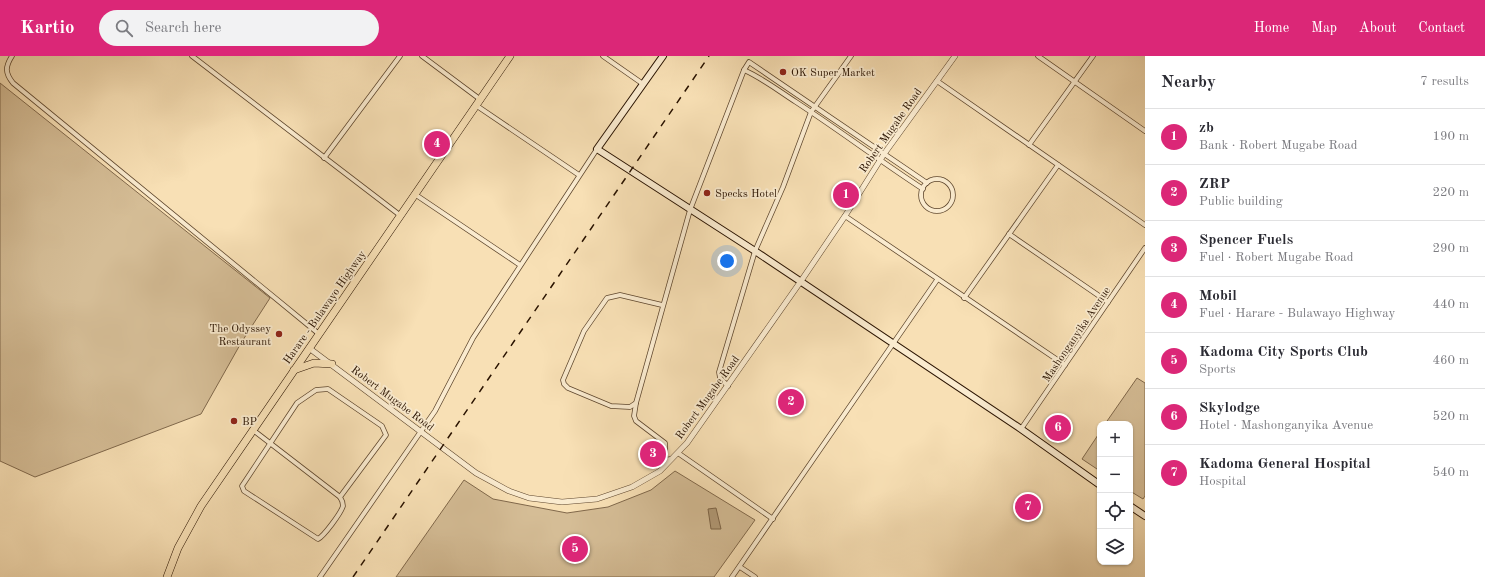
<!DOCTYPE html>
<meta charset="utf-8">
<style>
body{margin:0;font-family:"Old Standard TT",serif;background:#f2f2f3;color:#2b2b33}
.controls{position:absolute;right:12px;bottom:12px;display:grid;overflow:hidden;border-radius:8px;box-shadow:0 1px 3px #0004}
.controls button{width:36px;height:36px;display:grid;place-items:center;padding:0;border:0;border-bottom:1px solid #e1e1e2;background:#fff;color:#2b2b33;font:20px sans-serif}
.you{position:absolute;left:727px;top:205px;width:14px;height:14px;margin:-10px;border:3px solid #fff;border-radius:50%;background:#1a73e8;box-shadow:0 0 0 6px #1a73e833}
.badge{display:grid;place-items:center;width:26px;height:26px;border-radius:50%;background:#db2777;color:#fff;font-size:13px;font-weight:700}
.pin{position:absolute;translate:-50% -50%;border:2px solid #fff;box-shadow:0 1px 4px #0006}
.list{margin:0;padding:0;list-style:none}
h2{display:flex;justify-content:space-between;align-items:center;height:52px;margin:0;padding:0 16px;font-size:17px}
h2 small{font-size:13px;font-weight:400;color:#7c7c81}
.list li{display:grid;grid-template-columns:26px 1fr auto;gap:12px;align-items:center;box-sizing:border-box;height:56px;padding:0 16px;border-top:1px solid #e1e1e2}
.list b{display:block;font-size:15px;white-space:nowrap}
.list p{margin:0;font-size:13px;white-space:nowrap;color:#7c7c81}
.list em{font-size:13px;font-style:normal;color:#7c7c81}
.icon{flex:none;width:22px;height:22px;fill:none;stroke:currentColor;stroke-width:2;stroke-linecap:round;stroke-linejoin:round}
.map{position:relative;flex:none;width:1145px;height:521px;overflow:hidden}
header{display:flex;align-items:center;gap:24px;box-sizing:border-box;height:56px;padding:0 20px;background:#db2777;color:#fff}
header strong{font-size:19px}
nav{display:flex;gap:22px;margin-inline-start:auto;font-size:14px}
.search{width:280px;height:36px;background:#f2f2f3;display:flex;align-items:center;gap:10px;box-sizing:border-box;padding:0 14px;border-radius:22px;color:#7c7c81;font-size:15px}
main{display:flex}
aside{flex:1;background:#fff}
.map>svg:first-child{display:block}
</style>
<header>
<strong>Kartio</strong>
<div class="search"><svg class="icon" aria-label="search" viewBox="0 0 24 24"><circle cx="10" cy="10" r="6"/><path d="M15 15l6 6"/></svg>Search here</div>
<nav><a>Home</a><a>Map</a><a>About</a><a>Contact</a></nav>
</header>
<main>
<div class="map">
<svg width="1145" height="521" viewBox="0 0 1145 521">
<rect width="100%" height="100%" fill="#f8e0b5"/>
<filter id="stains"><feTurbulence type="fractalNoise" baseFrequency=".005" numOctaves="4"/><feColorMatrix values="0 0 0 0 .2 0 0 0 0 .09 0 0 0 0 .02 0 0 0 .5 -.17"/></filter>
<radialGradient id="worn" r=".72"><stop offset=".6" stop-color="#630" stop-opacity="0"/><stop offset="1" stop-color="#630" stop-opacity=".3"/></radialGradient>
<!-- green -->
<g fill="#d5bd96" stroke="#80684b">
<polygon points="0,27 270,242 241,287 201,358 35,421 0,405"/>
<polygon points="1137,322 1145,327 1145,440 1143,443 1130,435 1130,368 1105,368"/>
<polygon points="1100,376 1100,415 1082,403"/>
<polygon points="675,415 755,464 714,521 396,521 464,424 493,443 567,457 608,451 651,434"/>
</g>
<!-- water -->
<polygon fill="#b29a77" stroke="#7c6447" points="716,452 721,473 711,473 708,453"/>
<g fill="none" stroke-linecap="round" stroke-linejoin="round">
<defs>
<g id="minor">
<path d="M12,0C5,11 5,17 13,27L319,278"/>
<polyline points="192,0 401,160"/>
<polyline points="422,0 481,44"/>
<polyline points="603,0 643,28"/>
<polyline points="1038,0 1145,75"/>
<path d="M744,14C762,22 779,35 796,46C839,74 880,105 923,133"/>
<polyline points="937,25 1145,169"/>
<polyline points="477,50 579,119"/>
<polyline points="1029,89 1093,0"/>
<polyline points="324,102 400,0"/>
<circle cx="937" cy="139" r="16"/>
<polyline points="416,139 520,209"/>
<polyline points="845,160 1065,309"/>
<polyline points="1009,178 1108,246"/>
<polyline points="964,242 1058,109"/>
<polyline points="662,249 620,239 607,242 584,275 563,324 564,328 568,332 611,350 630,351 636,347 690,154 744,14 749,6 927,127"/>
<polyline points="728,330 720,322 719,316 755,195 783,131 811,56 851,0"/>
<path d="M328,333L382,370L386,379L340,441C342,444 343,446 343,450C341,457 324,480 318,483L244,435L242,430L297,347L316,334Z"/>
<polyline points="636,347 634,360 636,365 665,387 665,404 671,403"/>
<polyline points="1021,373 1145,192"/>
<polyline points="253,374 340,441"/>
<polyline points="678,397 773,463"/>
<polyline points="740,511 755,521"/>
<polyline points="320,521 435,355 473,282 597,93"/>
<polyline points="732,521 937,224"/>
</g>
<polyline id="tertiary" points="309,292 476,417 509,435 529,442 562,446 597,443 632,431 660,415 687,387 801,225 845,160 884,98 955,0"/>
<g id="secondary">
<polyline points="663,0 597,93 755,195 1021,373 1100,429"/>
<polyline points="1130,450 1145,460"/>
</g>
<g id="trunk">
<polyline points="294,314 314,307 332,308"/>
<polyline points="167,521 178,492 201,450 510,0"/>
</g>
</defs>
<!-- minor casing -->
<use href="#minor" stroke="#5e462d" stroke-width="5.5"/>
<!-- tertiary casing -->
<use href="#tertiary" stroke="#5e462d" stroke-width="6"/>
<!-- secondary casing -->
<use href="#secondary" stroke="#2a1300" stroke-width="8"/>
<!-- trunk casing -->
<use href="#trunk" stroke="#2a1300" stroke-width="8"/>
<!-- minor -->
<use href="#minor" stroke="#faebcf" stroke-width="4"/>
<!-- tertiary -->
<use href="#tertiary" stroke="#faebcf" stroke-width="5"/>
<!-- secondary -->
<use href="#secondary" stroke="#faebcf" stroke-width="6"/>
<!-- trunk -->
<use href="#trunk" stroke="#f8e0b5" stroke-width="7"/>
<!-- rail -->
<polyline stroke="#2a1300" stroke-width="1.5" stroke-dasharray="7 7" stroke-linecap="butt" points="353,521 709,0"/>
</g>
<!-- markers -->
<g fill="#8f2418" stroke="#faebcf" stroke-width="1.5">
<circle cx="783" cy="16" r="4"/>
<circle cx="707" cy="137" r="4"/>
<circle cx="279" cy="278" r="4"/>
<circle cx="234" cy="365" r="4"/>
</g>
<g text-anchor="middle" stroke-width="3.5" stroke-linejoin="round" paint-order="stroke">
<!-- poi labels -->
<g font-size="11" fill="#2a1300" stroke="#faebcf" text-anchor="start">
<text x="791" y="20">OK Super Market</text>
<text x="715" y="141">Specks Hotel</text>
<text x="271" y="276" text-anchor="end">The Odyssey<tspan x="271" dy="13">Restaurant</tspan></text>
<text x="242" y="369">BP</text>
</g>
<!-- street labels -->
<g font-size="11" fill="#2a1300" stroke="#faebcf">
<text transform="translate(890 74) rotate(-55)" y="4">Robert Mugabe Road</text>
<text transform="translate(324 251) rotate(-55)" y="4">Harare - Bulawayo Highway</text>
<text transform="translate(1076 278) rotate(-56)" y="4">Mashonganyika Avenue</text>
<text transform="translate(707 341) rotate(-54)" y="4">Robert Mugabe Road</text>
<text transform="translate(393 342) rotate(37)" y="4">Robert Mugabe Road</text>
</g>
</g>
<rect width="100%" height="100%" filter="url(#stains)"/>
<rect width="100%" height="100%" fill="url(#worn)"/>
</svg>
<div class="controls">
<button>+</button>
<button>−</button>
<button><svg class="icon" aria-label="locate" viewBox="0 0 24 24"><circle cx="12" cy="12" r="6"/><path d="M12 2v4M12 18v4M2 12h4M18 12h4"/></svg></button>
<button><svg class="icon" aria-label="layers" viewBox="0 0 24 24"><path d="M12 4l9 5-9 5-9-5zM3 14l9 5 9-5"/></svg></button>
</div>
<div class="you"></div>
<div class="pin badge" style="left:846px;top:139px">1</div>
<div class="pin badge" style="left:791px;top:346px">2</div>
<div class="pin badge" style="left:653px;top:398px">3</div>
<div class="pin badge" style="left:437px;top:88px">4</div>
<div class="pin badge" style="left:575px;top:493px">5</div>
<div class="pin badge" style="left:1058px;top:372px">6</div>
<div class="pin badge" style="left:1028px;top:451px">7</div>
</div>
<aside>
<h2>Nearby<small>7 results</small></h2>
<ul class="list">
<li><span class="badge">1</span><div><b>zb</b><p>Bank · Robert Mugabe Road</p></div><em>190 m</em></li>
<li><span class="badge">2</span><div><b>ZRP</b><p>Public building</p></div><em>220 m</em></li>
<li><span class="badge">3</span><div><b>Spencer Fuels</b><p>Fuel · Robert Mugabe Road</p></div><em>290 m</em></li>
<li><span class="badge">4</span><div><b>Mobil</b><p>Fuel · Harare - Bulawayo Highway</p></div><em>440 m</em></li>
<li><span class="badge">5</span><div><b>Kadoma City Sports Club</b><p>Sports</p></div><em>460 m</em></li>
<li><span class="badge">6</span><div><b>Skylodge</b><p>Hotel · Mashonganyika Avenue</p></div><em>520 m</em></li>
<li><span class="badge">7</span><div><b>Kadoma General Hospital</b><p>Hospital</p></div><em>540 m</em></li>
</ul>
</aside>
</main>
